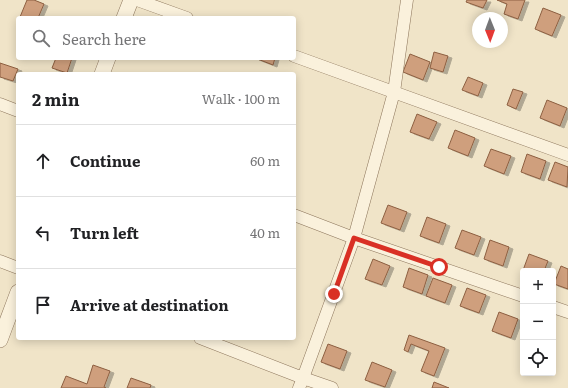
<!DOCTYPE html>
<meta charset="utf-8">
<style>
body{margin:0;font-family:Literata,serif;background:#f6f6f6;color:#202124}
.controls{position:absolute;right:12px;bottom:12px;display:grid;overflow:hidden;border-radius:4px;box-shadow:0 2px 10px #0003}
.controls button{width:36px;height:36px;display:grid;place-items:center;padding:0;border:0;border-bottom:1px solid #e0e0e0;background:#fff;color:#202124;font:20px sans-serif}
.compass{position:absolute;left:472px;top:12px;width:36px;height:36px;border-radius:50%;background:#fff;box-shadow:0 2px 10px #0003;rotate:179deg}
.stop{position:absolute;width:12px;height:12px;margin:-9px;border:3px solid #d93025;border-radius:50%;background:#fff}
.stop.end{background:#d93025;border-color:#fff;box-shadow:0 1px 4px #0008}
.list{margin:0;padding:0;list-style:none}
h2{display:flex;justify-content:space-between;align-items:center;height:52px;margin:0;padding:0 16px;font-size:17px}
h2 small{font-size:13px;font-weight:400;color:#757577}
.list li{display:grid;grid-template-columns:26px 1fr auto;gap:12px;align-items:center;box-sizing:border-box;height:72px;padding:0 16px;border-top:1px solid #e0e0e0}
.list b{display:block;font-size:15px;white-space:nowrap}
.list em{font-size:13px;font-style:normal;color:#757577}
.icon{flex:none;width:22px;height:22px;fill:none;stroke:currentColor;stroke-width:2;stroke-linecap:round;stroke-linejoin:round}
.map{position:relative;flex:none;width:568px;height:388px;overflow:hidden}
.search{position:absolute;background:#fff;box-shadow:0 2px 10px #0003;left:16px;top:16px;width:280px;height:44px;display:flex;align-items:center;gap:10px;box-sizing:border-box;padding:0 14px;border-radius:4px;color:#757577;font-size:15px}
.panel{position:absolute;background:#fff;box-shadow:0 2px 10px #0003;left:16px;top:72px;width:280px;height:268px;border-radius:4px}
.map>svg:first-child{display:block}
</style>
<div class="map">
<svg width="568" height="388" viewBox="0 0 568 388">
<defs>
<filter id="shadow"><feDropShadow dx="4" dy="2" stdDeviation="0" flood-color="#0004"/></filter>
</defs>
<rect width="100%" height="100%" fill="#f0e4c8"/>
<!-- building -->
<g fill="#cf9f7d" stroke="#8d5f41" filter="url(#shadow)">
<polygon points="27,0 34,0 44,4 38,18 20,17"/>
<polygon points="467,0 487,0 483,8 466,2"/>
<polygon points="497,0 525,0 518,19 504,14 507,4"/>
<polygon points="543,8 561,15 552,36 535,29"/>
<polygon points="434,52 448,56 443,72 430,68"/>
<polygon points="410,54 430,62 423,80 403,72"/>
<polygon points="56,58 72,58 67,73 52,68"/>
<polygon points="255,58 275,58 273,65"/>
<polygon points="0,63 18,69 13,81 0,77"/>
<polygon points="468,77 483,83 478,96 462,90"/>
<polygon points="513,89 523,92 516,109 507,105"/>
<polygon points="547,100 567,108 560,126 540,118"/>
<polygon points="417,114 437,122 429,139 410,132"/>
<polygon points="455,130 475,138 468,156 448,148"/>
<polygon points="491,149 511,156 504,174 484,166"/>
<polygon points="527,154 546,161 540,179 521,172"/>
<polygon points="555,162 568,167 567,187 548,180"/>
<polygon points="388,205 407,212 400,230 381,223"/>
<polygon points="427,217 446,224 439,243 420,236"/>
<polygon points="462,230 481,237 474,255 455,248"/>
<polygon points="490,240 509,247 503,266 484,259"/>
<polygon points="529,254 548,261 544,271 523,271 523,273 522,273"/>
<polygon points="373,259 390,266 382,285 365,279"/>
<polygon points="561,266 568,269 568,289 554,284"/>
<polygon points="409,268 428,275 422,294 403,287"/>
<polygon points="433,278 452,285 445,303 426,296"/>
<polygon points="467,288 486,295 479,313 460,306"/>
<polygon points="499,312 518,319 511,338 492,331"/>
<polygon points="409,335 445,348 434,376 421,371 429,351 411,344 408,352 404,350"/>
<polygon points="328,344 347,351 340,369 321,362"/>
<polygon points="372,362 392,370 385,387 365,380"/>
<polygon points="93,365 110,371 104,387 106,388 61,388 66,376 87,384"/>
<polygon points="131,378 151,385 150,388 127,388"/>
<polygon points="434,382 449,388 432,388"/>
</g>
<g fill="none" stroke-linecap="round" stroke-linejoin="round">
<defs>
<g id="minor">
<polyline points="137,0 187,18"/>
<polyline points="294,56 568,155"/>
<polyline points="0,104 18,111"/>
<polyline points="294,215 354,238 523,296"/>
<polyline points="0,261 18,268"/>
<polyline points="553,307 568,312"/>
<polyline points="200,338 303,378 354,238 394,92 407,0"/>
<polyline points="299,388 303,378 332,388"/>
</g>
<g id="tertiary">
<polyline points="124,18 131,0"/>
<polyline points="102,74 108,58"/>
<polyline points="0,340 18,292"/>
</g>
</defs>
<!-- minor casing -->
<use href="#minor" stroke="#8d765c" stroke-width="13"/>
<!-- tertiary casing -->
<use href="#tertiary" stroke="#8d765c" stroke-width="16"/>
<!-- minor -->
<use href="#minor" stroke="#faf1dc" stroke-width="12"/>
<!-- tertiary -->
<use href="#tertiary" stroke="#faf1dc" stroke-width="15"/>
</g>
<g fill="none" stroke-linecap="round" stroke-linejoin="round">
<!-- route -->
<polyline stroke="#d93025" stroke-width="5" points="334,294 354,238 439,267"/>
</g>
</svg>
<div class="controls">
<button>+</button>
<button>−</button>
<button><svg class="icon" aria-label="locate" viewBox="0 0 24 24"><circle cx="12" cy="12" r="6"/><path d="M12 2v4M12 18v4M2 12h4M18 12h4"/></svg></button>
</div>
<svg class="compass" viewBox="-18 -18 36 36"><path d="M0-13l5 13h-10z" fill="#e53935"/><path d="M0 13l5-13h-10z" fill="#757577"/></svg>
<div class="stop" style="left:439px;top:267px"></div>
<div class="stop end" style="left:334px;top:294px"></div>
<div class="search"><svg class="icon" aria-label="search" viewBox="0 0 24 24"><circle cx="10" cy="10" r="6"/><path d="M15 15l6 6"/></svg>Search here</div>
<section class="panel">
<h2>2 min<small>Walk · 100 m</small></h2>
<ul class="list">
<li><svg class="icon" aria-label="ahead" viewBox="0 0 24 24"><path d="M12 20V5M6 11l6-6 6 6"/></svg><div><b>Continue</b></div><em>60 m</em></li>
<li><svg class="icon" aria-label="left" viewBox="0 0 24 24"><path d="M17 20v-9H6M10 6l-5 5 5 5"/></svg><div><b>Turn left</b></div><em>40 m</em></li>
<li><svg class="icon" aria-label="arrive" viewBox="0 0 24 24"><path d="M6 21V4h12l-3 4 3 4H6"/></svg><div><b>Arrive at destination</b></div></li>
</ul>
</section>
</div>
